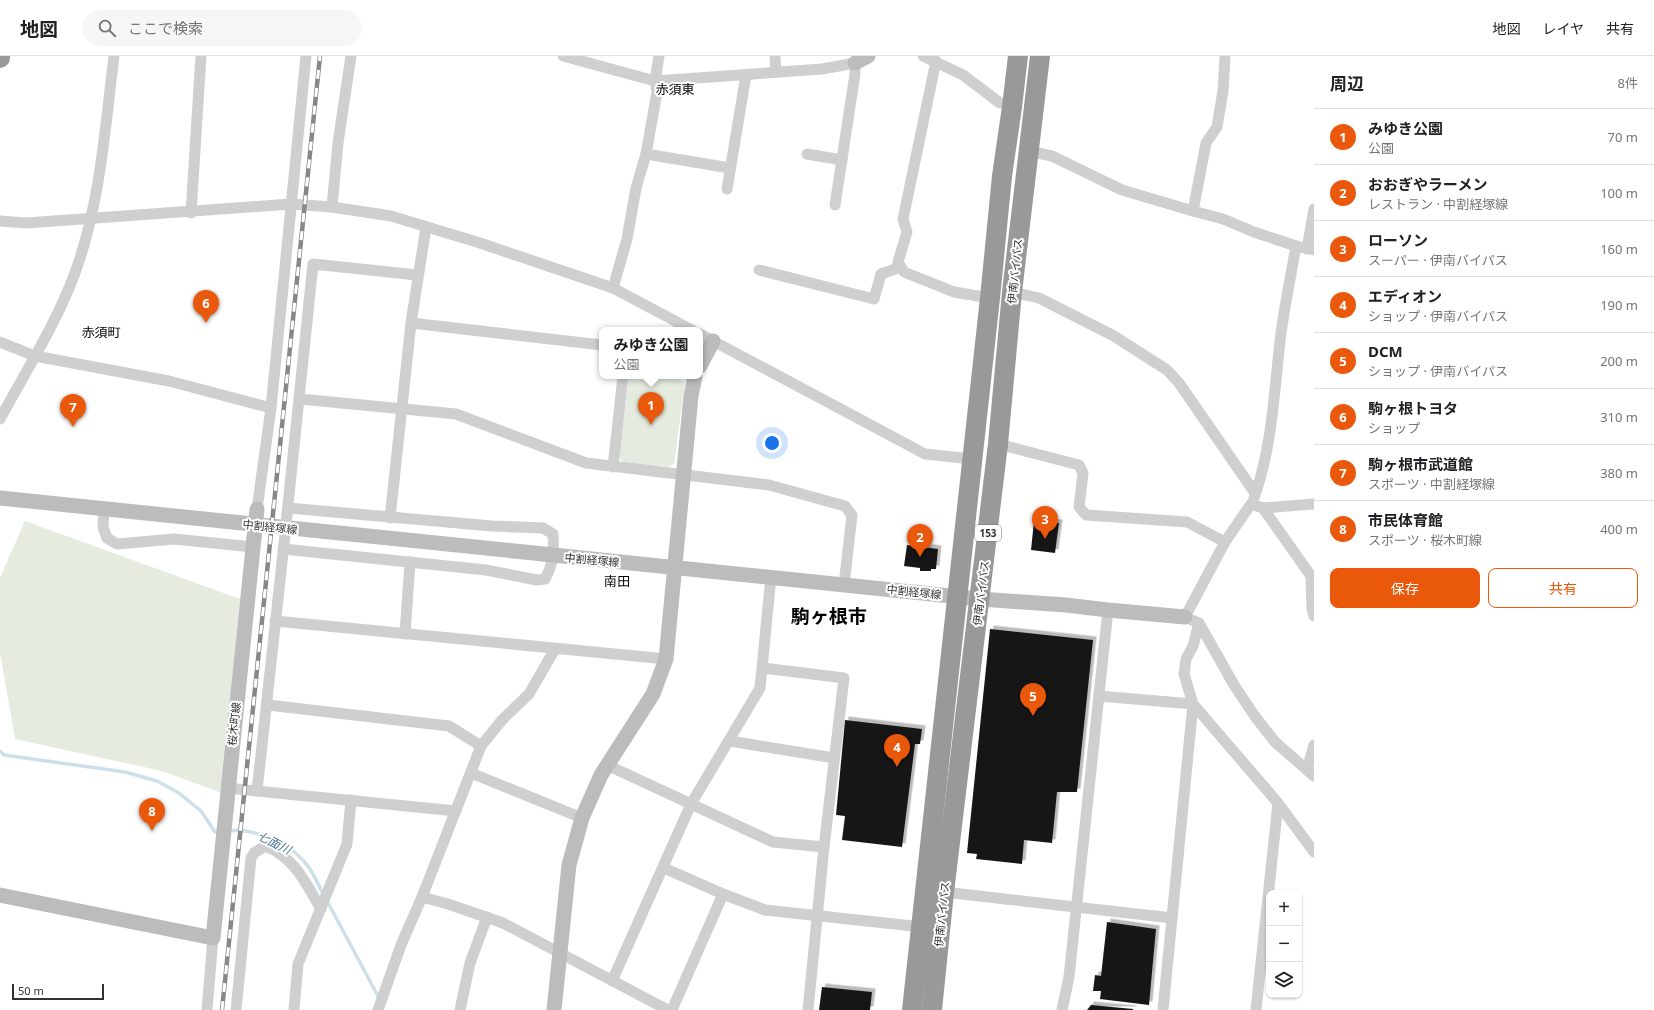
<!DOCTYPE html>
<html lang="ja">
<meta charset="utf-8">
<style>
body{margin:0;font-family:"Noto Sans","Noto Sans JP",sans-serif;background:#f6f6f6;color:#202124}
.controls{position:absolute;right:12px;bottom:12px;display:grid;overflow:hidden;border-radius:8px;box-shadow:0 1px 3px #0004}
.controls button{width:36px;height:36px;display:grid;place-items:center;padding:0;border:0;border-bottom:1px solid #e0e0e0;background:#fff;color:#202124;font:20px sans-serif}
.scale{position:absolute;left:12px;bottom:10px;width:92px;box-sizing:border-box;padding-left:4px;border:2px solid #323232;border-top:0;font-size:11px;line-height:14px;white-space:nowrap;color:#323232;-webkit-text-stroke:3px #fff;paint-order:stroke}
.you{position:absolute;left:772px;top:387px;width:14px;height:14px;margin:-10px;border:3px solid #fff;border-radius:50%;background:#1a73e8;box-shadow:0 0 0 6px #1a73e833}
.badge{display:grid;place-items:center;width:26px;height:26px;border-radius:50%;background:#ea580c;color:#fff;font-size:13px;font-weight:700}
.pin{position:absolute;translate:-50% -33px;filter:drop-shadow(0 1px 2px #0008)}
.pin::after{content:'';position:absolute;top:21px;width:14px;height:12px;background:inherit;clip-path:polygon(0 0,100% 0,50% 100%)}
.popup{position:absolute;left:599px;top:271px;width:104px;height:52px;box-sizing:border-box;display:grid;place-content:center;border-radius:8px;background:#fff;filter:drop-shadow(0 1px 3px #0005);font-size:13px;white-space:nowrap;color:#757577}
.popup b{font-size:15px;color:#202124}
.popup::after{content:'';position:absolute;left:50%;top:100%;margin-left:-8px;border:8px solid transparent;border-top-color:#fff}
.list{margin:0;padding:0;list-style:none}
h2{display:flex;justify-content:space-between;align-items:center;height:52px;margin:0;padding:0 16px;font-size:17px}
h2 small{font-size:13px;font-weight:400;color:#757577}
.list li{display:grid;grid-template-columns:26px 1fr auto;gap:12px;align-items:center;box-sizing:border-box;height:56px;padding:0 16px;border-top:1px solid #e0e0e0}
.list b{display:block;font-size:15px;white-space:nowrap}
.list p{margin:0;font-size:13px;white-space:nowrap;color:#757577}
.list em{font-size:13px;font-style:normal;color:#757577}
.actions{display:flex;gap:8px;padding:12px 16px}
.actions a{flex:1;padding:9px 0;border:1px solid #ea580c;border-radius:8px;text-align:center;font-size:14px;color:#ea580c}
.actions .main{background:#ea580c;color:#fff}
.icon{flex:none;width:22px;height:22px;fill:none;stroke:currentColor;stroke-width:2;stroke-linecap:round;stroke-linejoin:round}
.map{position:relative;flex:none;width:1314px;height:954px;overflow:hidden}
header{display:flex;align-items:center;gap:24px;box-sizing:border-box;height:56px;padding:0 20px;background:#fff;border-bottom:1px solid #e0e0e0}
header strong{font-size:19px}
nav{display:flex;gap:22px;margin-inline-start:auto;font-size:14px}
.search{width:280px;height:36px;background:#f6f6f6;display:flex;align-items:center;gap:10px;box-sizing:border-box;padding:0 14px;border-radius:22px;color:#757577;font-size:15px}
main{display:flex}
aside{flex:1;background:#fff}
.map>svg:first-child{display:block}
</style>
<header>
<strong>地図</strong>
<div class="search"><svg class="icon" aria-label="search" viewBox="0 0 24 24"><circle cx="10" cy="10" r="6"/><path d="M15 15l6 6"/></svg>ここで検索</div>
<nav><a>地図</a><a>レイヤ</a><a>共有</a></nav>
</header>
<main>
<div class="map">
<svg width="1314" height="954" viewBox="0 0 1314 954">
<defs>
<filter id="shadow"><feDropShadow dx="3.5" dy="-3.5" stdDeviation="0" flood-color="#0004"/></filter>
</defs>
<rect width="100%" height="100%" fill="#fff"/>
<!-- green -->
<g fill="#e5ebdf">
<polygon points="629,320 673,320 685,326 674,408 669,411 624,407 619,402"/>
<polygon points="25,465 240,543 222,737 162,715 15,683 0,596 0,522"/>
</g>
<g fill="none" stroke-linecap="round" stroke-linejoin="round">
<!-- stream -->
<g stroke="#cddfea" stroke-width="3.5">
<polyline points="0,695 4,699 125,716 157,725 179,737 201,755 215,776 220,776"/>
<path d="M228,775C258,772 293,788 310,813C315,821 319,830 323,838"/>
<polyline points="326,843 379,942"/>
</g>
</g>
<!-- building -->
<g fill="#191919" filter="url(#shadow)">
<polygon points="1040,462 1049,464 1049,466 1059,467 1055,497 1031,494 1034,465 1040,465"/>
<polygon points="907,489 938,493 936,513 931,513 931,515 920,515 920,512 904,510"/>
<polygon points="990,573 1093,584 1077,736 1057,736 1052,787 1024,784 1022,808 976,803 977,798 967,797"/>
<polygon points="845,664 922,673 920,688 915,688 902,791 842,784 845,760 836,759"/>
<polygon points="1107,866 1156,873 1149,949 1100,943 1101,935 1093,935 1095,919 1101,920"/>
<polygon points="822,931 872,936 870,954 819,954"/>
<polygon points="1091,949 1133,953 1133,954 1087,954"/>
</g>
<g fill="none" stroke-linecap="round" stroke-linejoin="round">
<!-- street -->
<g stroke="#cfcfcf" stroke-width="11">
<polyline points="563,0 655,25 822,13 855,7 855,18 835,149"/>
<polyline points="775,0 776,16"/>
<polyline points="923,0 963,19 1000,47"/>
<polyline points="936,5 903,163 907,176 898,206 904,216 954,236 990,242"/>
<polyline points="1028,95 1052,100 1122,134 1193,155 1223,163 1254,176 1296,190 1314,194"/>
<polyline points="646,98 730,112"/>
<polyline points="807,98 842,104"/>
<polyline points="727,133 746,19"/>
<polyline points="332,151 338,87 351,0"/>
<polyline points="1193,155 1206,87 1217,71 1223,35 1225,0"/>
<polyline points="191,157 201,0"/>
<polyline points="0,165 26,167 291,148 332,151 391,160 480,187 613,232 692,274"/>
<polyline points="1307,193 1314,153"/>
<polyline points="759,214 874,243 881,218 901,211"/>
<polyline points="613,232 627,183 636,132 646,98 657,36 655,25 659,0"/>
<polyline points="1012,236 1039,242 1114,280 1167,314 1179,327 1255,437"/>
<polyline points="411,267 602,289"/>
<polyline points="700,278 925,398 972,403"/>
<polyline points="0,286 35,300 169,325 271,352"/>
<polyline points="300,343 456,358 586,407 769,429 845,450 852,459 844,529"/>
<path d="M0,363C26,315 56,268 75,217C100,148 105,73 114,0"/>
<polyline points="998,388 1079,409 1083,417 1079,451 1086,459 1187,466 1225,486"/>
<polyline points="613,411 623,320"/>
<path d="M1254,442C1273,389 1274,333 1281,277C1285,248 1291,219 1296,190"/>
<polyline points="1314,448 1263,452 1251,448 1225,486 1185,561 1199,567 1234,629 1254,659 1275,686 1314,720"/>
<polyline points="1263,452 1311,520 1312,553 1314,560"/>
<polyline points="104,453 103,471 107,482 117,488 174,483 253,491"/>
<polyline points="257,453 271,352 306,0"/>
<polyline points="287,458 313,208 417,219"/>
<polyline points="390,462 411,267 426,171"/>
<path d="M283,493L486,514L537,524L545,523C554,507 554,495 553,478L543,472L492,470L288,452"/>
<polyline points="275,565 666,603"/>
<polyline points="405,578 410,506"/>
<polyline points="763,612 844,622 824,791 808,954"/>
<polyline points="1099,640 1193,648 1278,747 1314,796"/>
<polyline points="268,649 449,670 481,690"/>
<polyline points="730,685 834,702"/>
<polyline points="607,709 773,786 824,791"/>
<polyline points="1307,714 1314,689"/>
<polyline points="471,717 582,762"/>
<polyline points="227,732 456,755"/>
<polyline points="257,735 284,488"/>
<polyline points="664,812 723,838 765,854 922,871"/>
<polyline points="944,836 1172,862"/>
<polyline points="422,841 448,848 503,867 668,954"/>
<polyline points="612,925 691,748 760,632 771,521"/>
<polyline points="207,954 213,882"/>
<path d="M236,954L251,802L254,797L265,790C295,801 306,828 321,853"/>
<polyline points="294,954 298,908 347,788 351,744"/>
<polyline points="378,954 401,889 422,841 481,690 502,664 529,638 555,593"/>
<polyline points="460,954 470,907 487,861"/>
<polyline points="672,954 723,838"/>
<polyline points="1062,954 1069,921 1108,554"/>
<polyline points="1163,954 1193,648 1184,618 1186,603 1193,590 1199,567"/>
<polyline points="1256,954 1278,747"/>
</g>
<!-- secondary -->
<g stroke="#bcbcbc" stroke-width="15">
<polyline points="855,7 868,0"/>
<polyline points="700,310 713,285"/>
<polyline points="0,442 980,543 1066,549 1108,554 1185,561"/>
<polyline points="0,839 213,882 254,482"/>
<polyline points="554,954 569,809 582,762 601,719 653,638 666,603 691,340 695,320"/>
</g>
<!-- highway -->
<g stroke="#999" stroke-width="20">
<polyline points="0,2 0,0"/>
<polyline points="912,954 990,242 1002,120 1012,51 1018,0"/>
<polyline points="932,954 944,836 998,388 1012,236 1040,0"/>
</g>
<defs>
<polyline id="rail" points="222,954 320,0"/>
</defs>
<!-- rail casing -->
<use href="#rail" stroke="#878787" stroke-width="4.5"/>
<!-- rail -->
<use href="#rail" stroke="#fff" stroke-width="3" stroke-dasharray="9" stroke-linecap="butt"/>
<!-- street-bridge -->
<polyline stroke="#cfcfcf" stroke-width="11" points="284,488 287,458"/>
<!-- secondary-bridge -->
<polyline stroke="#bcbcbc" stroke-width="15" points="254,482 257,453"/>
</g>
<g text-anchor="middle" stroke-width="4" stroke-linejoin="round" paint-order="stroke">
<!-- shield labels -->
<rect fill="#fff" stroke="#707070" stroke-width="1" x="975" y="469" width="26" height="16" rx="3"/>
<g font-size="10" font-weight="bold" fill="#323232">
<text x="988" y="481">153</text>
</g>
<!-- street labels -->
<g font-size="11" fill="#323232" stroke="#fff">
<text transform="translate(1015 215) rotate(-84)" y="4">伊南バイパス</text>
<text transform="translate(270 471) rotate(6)" y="4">中割経塚線</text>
<text transform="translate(592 504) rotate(5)" y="4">中割経塚線</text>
<text transform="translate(914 536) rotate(6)" y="4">中割経塚線</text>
<text transform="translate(981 537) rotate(-83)" y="4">伊南バイパス</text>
<text transform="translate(234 668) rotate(-84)" y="4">桜木町線</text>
<text transform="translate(942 858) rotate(-84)" y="4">伊南バイパス</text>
</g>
<!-- water labels -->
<g font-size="12" font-style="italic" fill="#437392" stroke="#fff">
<text transform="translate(274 787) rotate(27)" y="4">七面川</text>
</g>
<!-- quarter labels -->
<g font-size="13" fill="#000" stroke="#fff">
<text x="675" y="38">赤須東</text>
<text x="101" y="281">赤須町</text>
<text x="617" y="530">南田</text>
</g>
<!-- town labels -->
<g font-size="19" font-weight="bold" fill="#000" stroke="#fff">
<text x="829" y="567">駒ヶ根市</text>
</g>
</g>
</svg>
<div class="controls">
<button>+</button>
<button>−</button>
<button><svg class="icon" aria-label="layers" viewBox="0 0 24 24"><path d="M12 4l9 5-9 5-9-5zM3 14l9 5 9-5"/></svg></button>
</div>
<div class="scale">50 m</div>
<div class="you"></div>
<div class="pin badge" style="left:651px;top:369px">1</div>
<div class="popup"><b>みゆき公園</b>公園</div>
<div class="pin badge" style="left:920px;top:501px">2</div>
<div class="pin badge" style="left:1045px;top:483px">3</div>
<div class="pin badge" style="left:897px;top:711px">4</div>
<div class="pin badge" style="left:1033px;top:660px">5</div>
<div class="pin badge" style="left:206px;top:267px">6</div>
<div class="pin badge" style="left:73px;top:371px">7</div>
<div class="pin badge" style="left:152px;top:775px">8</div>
</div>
<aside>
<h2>周辺<small>8件</small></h2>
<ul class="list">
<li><span class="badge">1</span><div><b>みゆき公園</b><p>公園</p></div><em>70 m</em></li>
<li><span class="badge">2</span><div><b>おおぎやラーメン</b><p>レストラン · 中割経塚線</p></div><em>100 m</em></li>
<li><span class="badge">3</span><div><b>ローソン</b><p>スーパー · 伊南バイパス</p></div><em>160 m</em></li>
<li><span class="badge">4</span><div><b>エディオン</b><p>ショップ · 伊南バイパス</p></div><em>190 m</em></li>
<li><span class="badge">5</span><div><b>DCM</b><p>ショップ · 伊南バイパス</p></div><em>200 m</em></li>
<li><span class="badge">6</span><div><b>駒ヶ根トヨタ</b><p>ショップ</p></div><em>310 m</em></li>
<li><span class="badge">7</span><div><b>駒ヶ根市武道館</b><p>スポーツ · 中割経塚線</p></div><em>380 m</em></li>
<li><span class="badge">8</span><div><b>市民体育館</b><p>スポーツ · 桜木町線</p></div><em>400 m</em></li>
</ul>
<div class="actions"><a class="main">保存</a><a>共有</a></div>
</aside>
</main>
